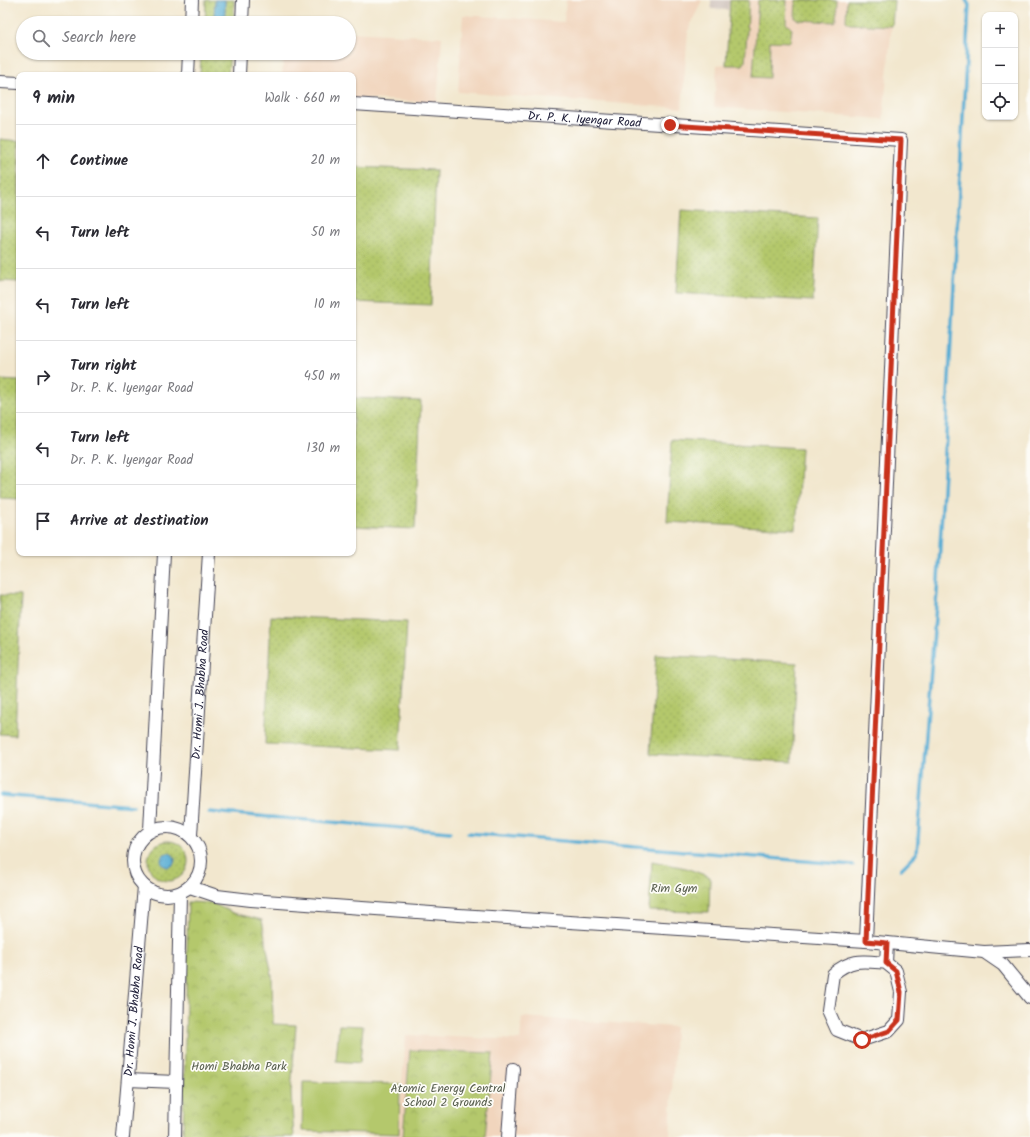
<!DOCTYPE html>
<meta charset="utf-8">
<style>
body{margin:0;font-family:Kalam,sans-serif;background:#f2f2f3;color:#2b2b33}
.controls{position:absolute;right:12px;top:12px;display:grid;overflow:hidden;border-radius:8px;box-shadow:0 1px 3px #0004}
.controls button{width:36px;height:36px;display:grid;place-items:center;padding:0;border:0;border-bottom:1px solid #e1e1e2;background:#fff;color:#2b2b33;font:20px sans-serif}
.stop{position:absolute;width:12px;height:12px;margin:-9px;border:3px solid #c8321e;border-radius:50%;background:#fff}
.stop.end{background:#c8321e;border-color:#fff;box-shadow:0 1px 4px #0008}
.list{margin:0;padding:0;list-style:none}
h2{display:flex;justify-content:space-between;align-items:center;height:52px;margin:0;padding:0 16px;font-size:17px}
h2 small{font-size:13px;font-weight:400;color:#7c7c81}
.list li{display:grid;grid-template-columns:26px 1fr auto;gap:12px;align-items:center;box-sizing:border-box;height:72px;padding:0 16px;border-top:1px solid #e1e1e2}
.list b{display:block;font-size:15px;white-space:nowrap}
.list p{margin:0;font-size:13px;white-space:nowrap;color:#7c7c81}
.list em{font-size:13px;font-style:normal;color:#7c7c81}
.icon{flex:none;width:22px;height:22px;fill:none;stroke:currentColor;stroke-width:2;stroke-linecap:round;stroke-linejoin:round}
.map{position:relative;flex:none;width:1030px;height:1137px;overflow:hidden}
.search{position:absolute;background:#fff;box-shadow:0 1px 3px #0004;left:16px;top:16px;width:340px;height:44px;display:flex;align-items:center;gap:10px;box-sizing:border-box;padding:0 14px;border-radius:22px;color:#7c7c81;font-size:15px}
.panel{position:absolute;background:#fff;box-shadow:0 1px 3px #0004;left:16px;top:72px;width:340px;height:484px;border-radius:8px}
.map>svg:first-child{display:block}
</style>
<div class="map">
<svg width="1030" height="1137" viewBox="0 0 1030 1137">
<defs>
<pattern id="grass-dots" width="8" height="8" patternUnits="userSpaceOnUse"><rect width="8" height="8" fill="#b4c86c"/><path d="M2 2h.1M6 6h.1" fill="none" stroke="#9aac5e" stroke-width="1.8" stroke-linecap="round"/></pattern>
<pattern id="park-crowns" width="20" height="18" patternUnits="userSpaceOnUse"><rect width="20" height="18" fill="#b4c86c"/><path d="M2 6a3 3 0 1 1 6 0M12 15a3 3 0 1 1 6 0" fill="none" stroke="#9aac5e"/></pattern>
<pattern id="water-ripples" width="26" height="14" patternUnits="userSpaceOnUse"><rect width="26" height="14" fill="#58add4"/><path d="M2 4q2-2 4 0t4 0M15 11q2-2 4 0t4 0" fill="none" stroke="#488cad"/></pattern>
</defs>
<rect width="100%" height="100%" fill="#fdfcf7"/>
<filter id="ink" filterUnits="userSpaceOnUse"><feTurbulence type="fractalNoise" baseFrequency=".025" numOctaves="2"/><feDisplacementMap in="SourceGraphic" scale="8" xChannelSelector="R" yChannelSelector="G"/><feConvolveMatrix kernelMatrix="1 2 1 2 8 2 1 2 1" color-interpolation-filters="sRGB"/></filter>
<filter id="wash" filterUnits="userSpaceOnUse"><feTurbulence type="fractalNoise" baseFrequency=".012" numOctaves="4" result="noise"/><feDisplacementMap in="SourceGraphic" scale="16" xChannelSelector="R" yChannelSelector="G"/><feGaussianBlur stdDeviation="0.9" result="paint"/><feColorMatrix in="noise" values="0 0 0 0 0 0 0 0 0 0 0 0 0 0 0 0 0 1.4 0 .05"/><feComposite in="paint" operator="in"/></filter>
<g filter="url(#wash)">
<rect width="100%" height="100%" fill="#f2e7ce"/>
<!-- built -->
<g fill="#f1d5bd">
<polygon points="566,0 702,0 688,31 682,108 458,92 463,15 564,22"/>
<polygon points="730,0 894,0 883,119 714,107 717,65 726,64"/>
<polygon points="349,32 442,37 437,103 353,98 353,75 282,75 284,53 349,53"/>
<polygon points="522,1017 675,1027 670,1137 398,1137 406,1035 520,1040"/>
</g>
<!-- industrial -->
<polygon fill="#cec1ba" points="711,0 729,0 728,10 711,9"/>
<!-- grass -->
<g fill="url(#grass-dots)" stroke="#6b7554">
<polygon points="206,0 234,0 234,19 232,23 205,23"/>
<polygon points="730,0 749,0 745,62 743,65 726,65"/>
<polygon points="758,0 787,0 786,23 792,29 790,42 770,41 769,78 753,77"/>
<polygon points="796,0 837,0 836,19 834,22 799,20 795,18"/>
<polygon points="847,0 894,0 892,26 850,24 846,21"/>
<polygon points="201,53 230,53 228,75 200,75"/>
<polygon points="0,139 19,141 19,282 0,281"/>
<polygon points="353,167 436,170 431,305 353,302"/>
<polygon points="681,210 818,218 813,301 676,293"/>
<polygon points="0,380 19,381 19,499 0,498"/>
<polygon points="353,398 421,401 415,529 353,526"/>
<polygon points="672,440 801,448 796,529 667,522"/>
<polygon points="0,595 21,596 15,735 0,734"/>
<polygon points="271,616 407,622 400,750 265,744"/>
<polygon points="656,655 797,663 792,762 650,754"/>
<circle cx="168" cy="861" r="20"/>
</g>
<!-- park -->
<g fill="url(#park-crowns)" stroke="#6b7554">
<polygon points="652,861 686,868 710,877 709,912 649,911"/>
<polygon points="188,902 212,903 233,913 262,920 272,976 273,1024 296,1025 291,1092 294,1137 183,1137"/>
<polygon points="410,1050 493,1053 485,1137 403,1137"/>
</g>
<!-- pitch -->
<g fill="#b4c86c" stroke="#6b7554">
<polygon points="339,1025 363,1026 360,1063 336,1061"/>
<polygon points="303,1082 400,1084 399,1134 302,1131"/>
</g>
<!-- water -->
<g fill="url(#water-ripples)" stroke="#3d6888">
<polygon points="215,0 225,0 225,17 220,18 214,16"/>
<circle cx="168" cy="860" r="7"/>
</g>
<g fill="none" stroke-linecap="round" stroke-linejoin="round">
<!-- stream -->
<g stroke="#58add4" stroke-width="3.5">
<polyline points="0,795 133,806"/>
<polyline points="209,812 450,832"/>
<polyline points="468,833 853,865"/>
<polyline points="901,869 917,853 939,565 969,5 966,0"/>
</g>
</g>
</g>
<g filter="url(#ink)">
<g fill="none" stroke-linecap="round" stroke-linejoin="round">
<defs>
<g id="minor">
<polyline points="191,23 192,0"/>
<polyline points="242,23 243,0"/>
<polyline points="188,75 189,53"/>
<polyline points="239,75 240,53"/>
<polyline points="0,82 19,83"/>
<path id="s1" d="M353,104L901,140L866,941"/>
<circle cx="167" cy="861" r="34"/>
<polyline points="150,830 164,553"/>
<path id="s2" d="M191,835L209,553"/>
<polyline points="190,887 217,896 251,900 459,915 866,941 984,952 1003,965 1030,998"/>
<polyline points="984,952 1030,950"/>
<path d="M886,963C863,961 852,958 833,974L828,1010L837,1030L862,1040L889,1031L899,1020L901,992L896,971L886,963L887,943"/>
<polyline points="128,1080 176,1082"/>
<path id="s3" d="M123,1137L144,886"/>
<polyline points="175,1137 180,893"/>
<polyline points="508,1137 513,1069"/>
</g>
</defs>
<!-- minor casing -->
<use href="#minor" stroke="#414051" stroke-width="14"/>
<!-- minor -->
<use href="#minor" stroke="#fff" stroke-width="12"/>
</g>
</g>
<g fill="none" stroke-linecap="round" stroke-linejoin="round" filter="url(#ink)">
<!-- route -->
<polyline stroke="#c8321e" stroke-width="5" points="670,125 901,140 866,941 887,943 886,963 896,971 901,992 899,1020 889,1031 862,1040"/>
</g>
<g text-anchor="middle" stroke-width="3.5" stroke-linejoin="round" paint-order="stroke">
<!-- street labels -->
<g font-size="12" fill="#22223b" stroke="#fdfcf7">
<text dy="4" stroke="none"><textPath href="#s1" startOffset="232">Dr. P. K. Iyengar Road</textPath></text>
<text dy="4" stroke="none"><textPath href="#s2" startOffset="141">Dr. Homi J. Bhabha Road</textPath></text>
<text dy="4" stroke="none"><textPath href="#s3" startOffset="126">Dr. Homi J. Bhabha Road</textPath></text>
</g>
<!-- park labels -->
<g font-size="12" fill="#555c4c" stroke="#fdfcf7">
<text x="674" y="892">Rim Gym</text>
<text x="239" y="1070">Homi Bhabha Park</text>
<text x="448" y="1092">Atomic Energy Central<tspan x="448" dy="14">School 2 Grounds</tspan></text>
</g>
</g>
</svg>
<div class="controls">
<button>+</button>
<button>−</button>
<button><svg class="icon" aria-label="locate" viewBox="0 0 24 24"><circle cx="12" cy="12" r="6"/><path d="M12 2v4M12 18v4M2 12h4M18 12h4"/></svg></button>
</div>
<div class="stop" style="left:862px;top:1040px"></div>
<div class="stop end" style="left:670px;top:125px"></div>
<div class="search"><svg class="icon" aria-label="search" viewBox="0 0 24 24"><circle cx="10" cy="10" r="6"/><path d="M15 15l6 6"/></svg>Search here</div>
<section class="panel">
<h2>9 min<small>Walk · 660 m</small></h2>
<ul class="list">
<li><svg class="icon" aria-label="ahead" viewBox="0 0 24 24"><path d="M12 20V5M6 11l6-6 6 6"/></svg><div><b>Continue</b></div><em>20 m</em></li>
<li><svg class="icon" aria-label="left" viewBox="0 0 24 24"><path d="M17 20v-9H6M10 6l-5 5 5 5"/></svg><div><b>Turn left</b></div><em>50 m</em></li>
<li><svg class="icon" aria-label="left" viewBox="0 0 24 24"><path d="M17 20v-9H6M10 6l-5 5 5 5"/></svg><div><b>Turn left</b></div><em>10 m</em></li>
<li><svg class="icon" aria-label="right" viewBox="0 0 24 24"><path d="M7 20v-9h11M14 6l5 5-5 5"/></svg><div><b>Turn right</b><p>Dr. P. K. Iyengar Road</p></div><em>450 m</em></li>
<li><svg class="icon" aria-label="left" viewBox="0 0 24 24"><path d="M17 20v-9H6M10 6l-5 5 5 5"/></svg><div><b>Turn left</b><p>Dr. P. K. Iyengar Road</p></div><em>130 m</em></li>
<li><svg class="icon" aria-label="arrive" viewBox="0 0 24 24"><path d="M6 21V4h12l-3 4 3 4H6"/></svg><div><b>Arrive at destination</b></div></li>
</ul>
</section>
</div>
